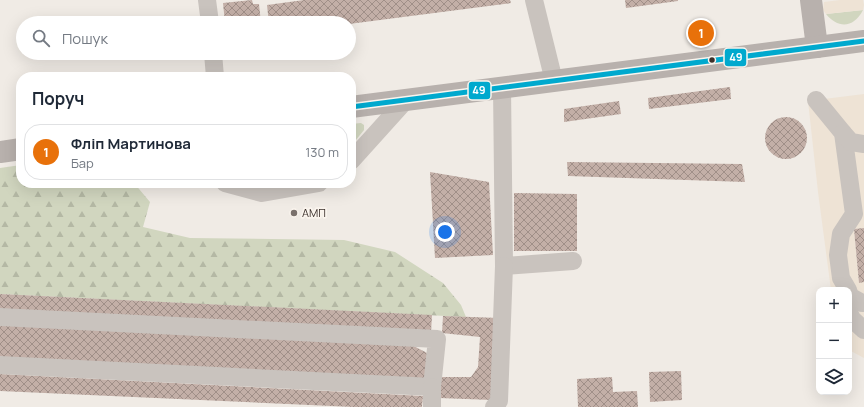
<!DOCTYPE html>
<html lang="uk">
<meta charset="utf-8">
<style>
body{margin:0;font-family:Manrope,sans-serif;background:#f2f2f3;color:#1f2937}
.controls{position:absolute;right:12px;bottom:12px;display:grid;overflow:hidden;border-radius:8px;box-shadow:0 4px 16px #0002}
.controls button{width:36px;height:36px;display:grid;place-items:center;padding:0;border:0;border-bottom:1px solid #e0e1e3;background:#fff;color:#1f2937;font:20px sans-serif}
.you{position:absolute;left:445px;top:232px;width:14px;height:14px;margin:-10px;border:3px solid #fff;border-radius:50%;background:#1a73e8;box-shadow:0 0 0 6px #1a73e833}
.badge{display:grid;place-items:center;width:26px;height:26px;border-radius:50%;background:#1a73e8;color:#fff;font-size:13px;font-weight:700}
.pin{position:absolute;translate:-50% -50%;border:2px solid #fff;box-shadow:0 1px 4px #0006}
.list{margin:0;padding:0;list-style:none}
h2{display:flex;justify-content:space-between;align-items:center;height:52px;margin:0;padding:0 16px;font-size:17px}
h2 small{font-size:13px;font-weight:400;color:#747a83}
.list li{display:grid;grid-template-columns:26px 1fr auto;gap:12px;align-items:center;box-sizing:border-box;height:56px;margin:0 8px 8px;padding:0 8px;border:1px solid #e0e1e3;border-radius:16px}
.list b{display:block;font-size:15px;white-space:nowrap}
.list p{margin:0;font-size:13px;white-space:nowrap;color:#747a83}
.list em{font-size:13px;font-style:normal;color:#747a83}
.icon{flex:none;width:22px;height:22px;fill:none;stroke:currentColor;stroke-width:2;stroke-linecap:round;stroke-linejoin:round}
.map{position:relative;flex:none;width:864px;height:407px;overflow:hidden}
.search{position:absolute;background:#fff;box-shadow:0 4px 16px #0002;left:16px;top:16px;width:340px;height:44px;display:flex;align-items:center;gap:10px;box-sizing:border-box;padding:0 14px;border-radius:22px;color:#747a83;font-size:15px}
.panel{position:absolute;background:#fff;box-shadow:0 4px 16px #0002;left:16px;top:72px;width:340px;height:116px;border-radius:16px}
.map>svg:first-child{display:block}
</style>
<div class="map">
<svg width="864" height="407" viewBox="0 0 864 407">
<defs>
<pattern id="forest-firs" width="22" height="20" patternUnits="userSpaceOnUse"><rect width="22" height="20" fill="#d1d6bf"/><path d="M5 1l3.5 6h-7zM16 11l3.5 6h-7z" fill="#b4b8a4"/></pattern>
<pattern id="building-cross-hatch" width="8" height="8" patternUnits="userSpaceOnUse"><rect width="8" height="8" fill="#c3afa7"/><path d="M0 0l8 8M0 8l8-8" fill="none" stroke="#a08f88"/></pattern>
</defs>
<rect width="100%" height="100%" fill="#f0ebe5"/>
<!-- grass -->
<g fill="#d1d6bf">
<path d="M863,10C854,28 838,29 826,14Z"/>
<polygon points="361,123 364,125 364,130 351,146 351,124"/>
</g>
<!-- forest -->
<polygon fill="url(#forest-firs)" points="21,165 21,183 134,183 150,202 143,227 190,238 344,240 395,252 443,283 461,305 466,317 0,294 0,168"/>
<!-- plaza -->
<g fill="#eee3d5">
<polygon points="840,0 863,0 864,5 863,10 826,14 823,10 824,2"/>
<polygon points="864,94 864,228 854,229 859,282 864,282 864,358 849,350 849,290 831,290 818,192 808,101"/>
</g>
<!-- building -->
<g fill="url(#building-cross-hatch)">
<polygon points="252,0 253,4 259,4 261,23 225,23 223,3"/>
<polygon points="304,0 510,0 511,3 349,24 349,23 269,23 267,5"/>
<polygon points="625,0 678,0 678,1 626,8"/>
<polygon points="730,87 731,99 649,109 648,98"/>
<polygon points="619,101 621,114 564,122 564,109"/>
<circle cx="786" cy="138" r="21"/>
<polygon points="567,162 742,164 745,182 568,176"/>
<polygon points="430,172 489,182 493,255 435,258"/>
<polygon points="514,193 577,194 577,251 514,251"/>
<polygon points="864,228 864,282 859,283 854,229"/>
<polygon points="0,294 432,315 431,333 0,310"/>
<polygon points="443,316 500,318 492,400 439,398 439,377 471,377 478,367 480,337 442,333"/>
<polygon points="0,324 410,344 427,353 425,381 0,358"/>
<polygon points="681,371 682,400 650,402 649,372"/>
<polygon points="0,374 423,396 422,407 354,407 0,391"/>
<polygon points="612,377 613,392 637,391 638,407 578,407 577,379"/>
</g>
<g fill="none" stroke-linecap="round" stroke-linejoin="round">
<!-- minor -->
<g stroke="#c9c3be" stroke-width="18">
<polyline points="207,0 210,23"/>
<polyline points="534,0 554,81"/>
<polyline points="213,53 215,77"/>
<polyline points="502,87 504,266 573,261"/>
<polyline points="816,100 843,133 854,214 841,234 838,255 841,278 848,290"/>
<polyline points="843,133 851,142 864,144"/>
<polyline points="351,161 406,100"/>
<polyline points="225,183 262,193 319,183"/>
<polyline points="849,293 851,297 862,303 864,303"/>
<polyline points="849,312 852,319 864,330"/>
<polyline points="0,317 437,339 432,387 0,365"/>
<polyline points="432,407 432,387"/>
<polyline points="494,407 499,401 504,266"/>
</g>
<!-- major -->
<g stroke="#b8b1ad" stroke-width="22">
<polyline points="811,0 817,47"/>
<polyline points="351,107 864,41"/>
<polyline points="0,152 21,149"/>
</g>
<defs>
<polyline id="bus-1" points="351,107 864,41"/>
</defs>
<!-- bus-1 casing -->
<use href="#bus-1" stroke="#fbf5ee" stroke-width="8"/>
<!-- bus-1 -->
<use href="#bus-1" stroke="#00a9ce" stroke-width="5"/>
</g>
<!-- markers -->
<circle fill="#3b302b" stroke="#fbf5ee" stroke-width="1.5" cx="712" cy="60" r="3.5"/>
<circle fill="#7a716c" stroke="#fbf5ee" stroke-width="1.5" cx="294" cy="213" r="4"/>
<g text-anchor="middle" stroke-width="3.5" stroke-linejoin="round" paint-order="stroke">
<!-- poi labels -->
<g font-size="11" fill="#3b302b" stroke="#fbf5ee" text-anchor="start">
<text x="302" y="217">АМП</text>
</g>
</g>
<g stroke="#fbf5ee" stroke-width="1.5">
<rect x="724" y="48" width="23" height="19" rx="4" fill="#00a9ce"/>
<rect x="468" y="81" width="23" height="19" rx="4" fill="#00a9ce"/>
</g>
<g font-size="11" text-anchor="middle" font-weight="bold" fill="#fff">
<text x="736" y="61">49</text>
<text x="479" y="94">49</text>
</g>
</svg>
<div class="controls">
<button>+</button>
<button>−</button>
<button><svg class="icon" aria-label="layers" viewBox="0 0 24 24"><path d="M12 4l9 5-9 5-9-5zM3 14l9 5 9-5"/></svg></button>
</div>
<div class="you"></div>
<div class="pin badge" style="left:701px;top:33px;background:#e8710a">1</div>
<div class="search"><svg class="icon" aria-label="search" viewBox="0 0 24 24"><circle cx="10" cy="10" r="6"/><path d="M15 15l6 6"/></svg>Пошук</div>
<section class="panel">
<h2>Поруч<small></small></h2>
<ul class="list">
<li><span class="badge" style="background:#e8710a">1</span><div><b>Фліп Мартинова</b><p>Бар</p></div><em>130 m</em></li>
</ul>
</section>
</div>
